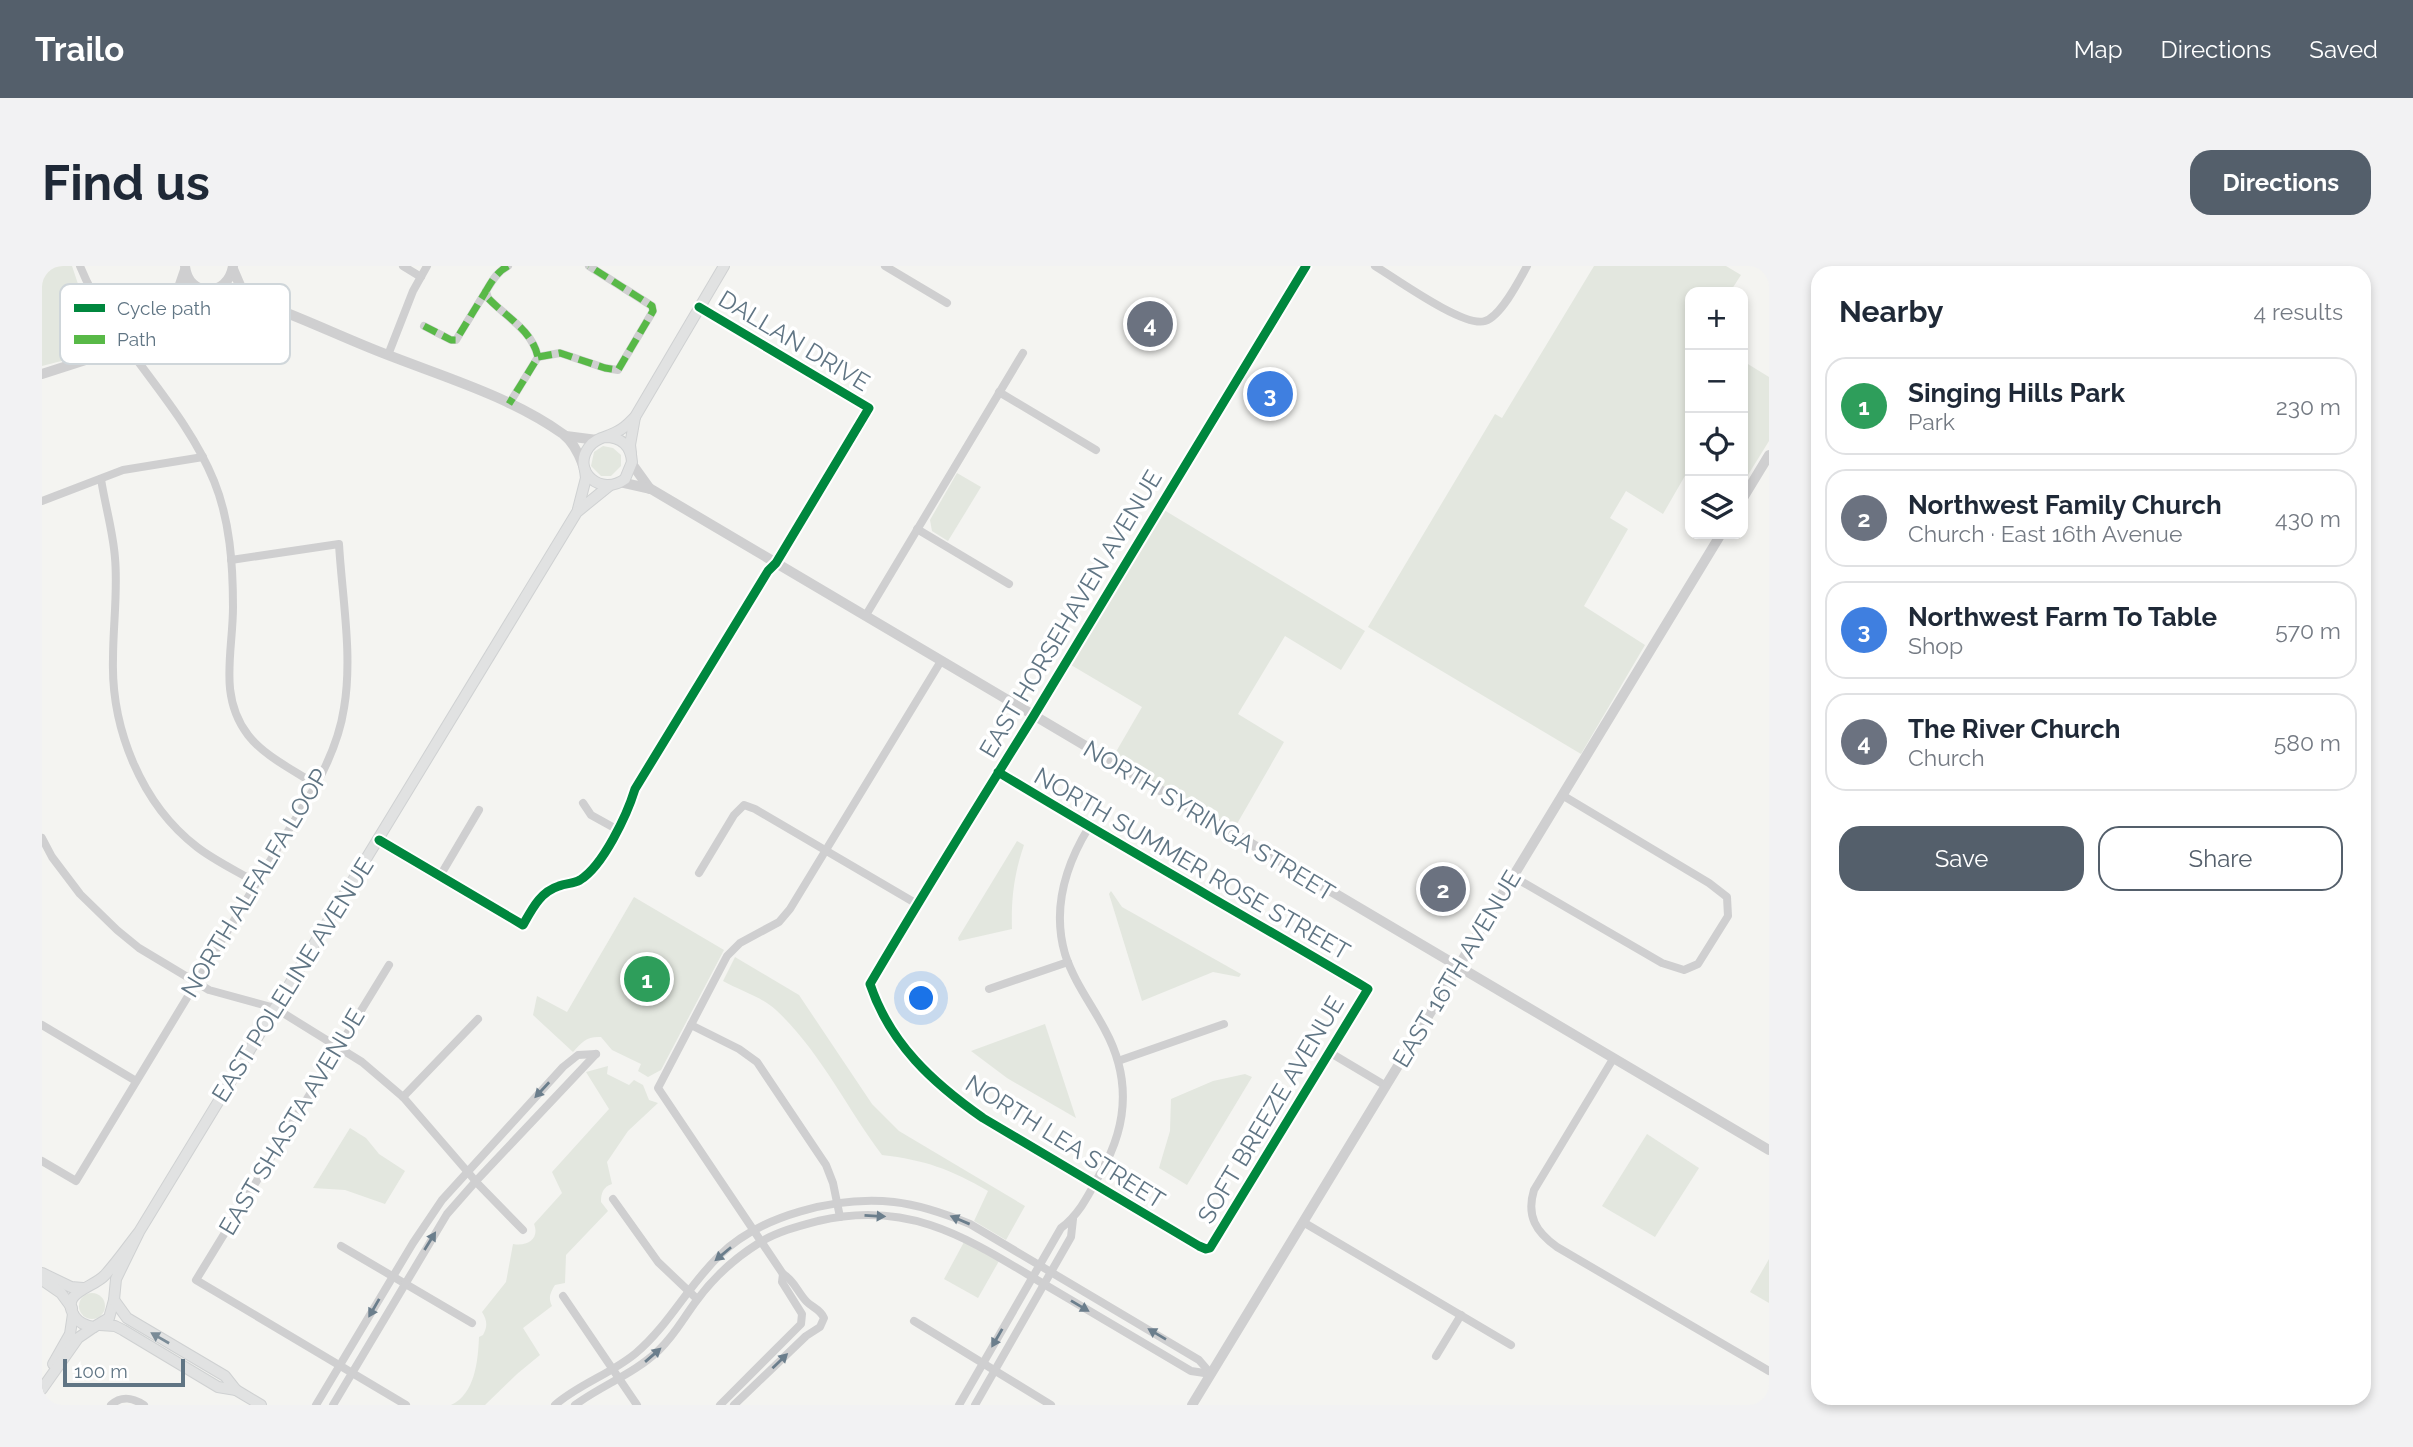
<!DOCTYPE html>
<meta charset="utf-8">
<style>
body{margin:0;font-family:Raleway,sans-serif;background:#f2f2f3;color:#1f2937}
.controls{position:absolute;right:21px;top:21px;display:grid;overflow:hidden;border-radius:14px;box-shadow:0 4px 10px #0003}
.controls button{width:63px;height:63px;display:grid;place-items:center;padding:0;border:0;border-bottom:2px solid #e0e1e3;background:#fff;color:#1f2937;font:35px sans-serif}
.scale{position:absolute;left:21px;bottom:18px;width:122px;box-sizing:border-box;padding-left:7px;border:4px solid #607584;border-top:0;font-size:19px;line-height:24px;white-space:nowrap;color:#607584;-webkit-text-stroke:5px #fff;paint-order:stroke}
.you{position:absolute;left:880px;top:733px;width:24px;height:24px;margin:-18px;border:5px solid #fff;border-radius:50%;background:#1a73e8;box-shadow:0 0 0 10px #1a73e833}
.badge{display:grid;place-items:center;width:46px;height:46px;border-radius:50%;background:#545f6b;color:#fff;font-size:23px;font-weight:700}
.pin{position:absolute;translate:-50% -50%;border:4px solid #fff;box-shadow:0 2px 7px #0006}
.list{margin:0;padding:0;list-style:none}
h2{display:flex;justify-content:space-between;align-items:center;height:91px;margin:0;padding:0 28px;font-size:30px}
h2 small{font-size:23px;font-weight:400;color:#747a83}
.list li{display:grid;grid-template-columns:46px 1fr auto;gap:21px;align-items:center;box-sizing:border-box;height:98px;margin:0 14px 14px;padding:0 14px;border:2px solid #e0e1e3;border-radius:21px}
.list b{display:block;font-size:26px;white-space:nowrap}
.list p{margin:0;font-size:23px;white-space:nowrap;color:#747a83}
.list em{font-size:23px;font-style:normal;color:#747a83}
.actions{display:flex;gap:14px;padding:21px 28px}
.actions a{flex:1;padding:16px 0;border:2px solid #545f6b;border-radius:21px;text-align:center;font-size:24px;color:#545f6b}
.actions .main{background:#545f6b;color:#fff}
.icon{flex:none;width:38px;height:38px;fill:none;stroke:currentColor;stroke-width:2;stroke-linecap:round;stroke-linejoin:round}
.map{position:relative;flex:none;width:1727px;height:1139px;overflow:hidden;border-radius:21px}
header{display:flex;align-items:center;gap:42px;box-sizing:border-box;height:98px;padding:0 35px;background:#545f6b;color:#fff}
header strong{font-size:33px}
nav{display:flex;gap:38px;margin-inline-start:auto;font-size:24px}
.intro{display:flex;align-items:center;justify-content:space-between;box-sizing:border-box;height:168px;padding:0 42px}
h1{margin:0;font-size:49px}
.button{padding:18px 32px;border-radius:21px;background:#545f6b;color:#fff;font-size:24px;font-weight:700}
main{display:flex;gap:42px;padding:0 42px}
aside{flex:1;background:#fff;border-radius:21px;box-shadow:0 4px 10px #0003}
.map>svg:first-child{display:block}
</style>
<header>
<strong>Trailo</strong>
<nav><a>Map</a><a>Directions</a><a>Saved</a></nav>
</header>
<div class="intro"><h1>Find us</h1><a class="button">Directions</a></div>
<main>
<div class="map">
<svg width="1727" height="1139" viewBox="0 0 1727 1139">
<rect width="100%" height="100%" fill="#f4f4f1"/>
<!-- green -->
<g fill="#e3e7df">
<path d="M0,0H30L36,18L69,70C60,87 19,95 0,100Z"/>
<polygon points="1552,0 1684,0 1699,9 1688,26 1648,26 1648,210 1644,208 1621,248 1584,225 1568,252 1586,263 1542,340 1603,379 1539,488 1326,361 1453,148 1460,152"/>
<polygon points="1701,95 1727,111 1727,175 1701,217"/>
<polygon points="561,180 571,182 579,189 579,200 569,210 559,210 549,200 552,186"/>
<polygon points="915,207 939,221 906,275 890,265 888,254"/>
<polygon points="1122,244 1323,365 1299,404 1243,370 1196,448 1242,476 1192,563 1071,491 1100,441 1029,399"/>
<path d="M975,575L982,579C972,608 969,633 970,663L917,675L916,672Z"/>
<polygon points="1069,625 1080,641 1199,708 1197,711 1171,706 1100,735 1067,628"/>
<path d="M592,631L682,684L619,804L606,811L596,805L599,798L570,784L559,771C545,770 540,776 531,786L491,749L495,730L525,746Z"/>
<path d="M693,691L757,729L830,838L857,865L983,940L964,974L932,955L946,925C908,903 883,894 840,889C804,841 778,785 734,744C720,731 697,724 681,715Z"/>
<polygon points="1003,758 1034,852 965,812 929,785"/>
<path d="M566,800L565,808L587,819L592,814L601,819L607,834L616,837L586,865L565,896L570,918C561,921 559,927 559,936L566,945L524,989L523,1017L513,1019C508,1027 506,1032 510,1040L481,1062L498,1089L475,1108L443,1139H409C433,1128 436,1095 437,1071L441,1069C446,1060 445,1054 440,1046L464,1016L471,978C485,981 498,973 492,958L520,927L510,906L567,843L544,806Z"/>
<polygon points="1203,808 1210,811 1145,919 1117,902 1128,865 1129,833 1171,815"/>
<polygon points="308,862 324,872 337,888 363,905 343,938 303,924 271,922"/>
<polygon points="1605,868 1657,902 1613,971 1560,940"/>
<polygon points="922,976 957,995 936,1032 902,1013"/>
<polygon points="1727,993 1727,1037 1708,1026"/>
<circle cx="50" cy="1040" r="13"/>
</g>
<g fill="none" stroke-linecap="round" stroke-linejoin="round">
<defs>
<g id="secondary">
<path d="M563,171C579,171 589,180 590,196L583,213C559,231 529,205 547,181C554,171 567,171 576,165C583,162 588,156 593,151L682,0"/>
<polyline points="589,187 588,179 593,151"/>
<polyline points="536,243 544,212 543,204"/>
<path d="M97,966C86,980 75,996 63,1009C52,1022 16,1026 33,1051C38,1058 44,1060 52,1061L67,1052L72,1034L74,1013L97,966L535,246L567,220"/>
<polyline points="0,1007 29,1021 41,1022"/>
<polyline points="0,1014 19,1027 30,1042"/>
<polyline points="72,1034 85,1052 183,1110 194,1124"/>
<polyline points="58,1059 73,1060 81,1064 176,1121 194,1124 219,1139"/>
<polyline points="11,1098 28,1068 31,1048"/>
<polyline points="0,1123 36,1072 52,1061"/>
</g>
</defs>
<!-- secondary casing -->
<use href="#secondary" stroke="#cfd1d2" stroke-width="12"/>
<!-- minor -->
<g stroke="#cfcfd0" stroke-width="8">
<path d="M38,0C70,79 140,136 172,215C188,254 191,299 191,341C191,386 176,430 206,469C223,491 252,504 274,519"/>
<polyline points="361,0 379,11"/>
<path d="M466,0C455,6 450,15 444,25L446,32C464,51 490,64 496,91L467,138"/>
<polyline points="843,0 905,37"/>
<path d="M1333,0C1353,12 1422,62 1443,55C1459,50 1477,15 1485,0"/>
<polyline points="382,60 409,74 414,74 444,25"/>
<polyline points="346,89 371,25 385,0"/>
<polyline points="496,91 518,87 563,102 576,104 611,45 610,40 547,0"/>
<polyline points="957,126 1054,184"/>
<path d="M59,213C63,239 71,265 73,292C76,326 71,359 71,393C69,462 99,538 155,581C173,595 195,605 215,617"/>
<polyline points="0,235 81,204 161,191"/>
<polyline points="875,263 967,318"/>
<polyline points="824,349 981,87"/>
<path d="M956,506C1078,580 1203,650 1326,723L1168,982L1164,983L1157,980L941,852C891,817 848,778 828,718C881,628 936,539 991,451L1264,0"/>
<polyline points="541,537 549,549 576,564"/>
<polyline points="0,572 10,591 38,628 75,664 97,682 167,724 233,742 320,796 361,831 437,919 481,964"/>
<path d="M337,574L481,659C490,643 498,626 517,620C524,617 531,618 538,614C561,600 585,549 593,523L726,305L734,297L827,142L657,41"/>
<polyline points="657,607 692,549 702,539 713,543 875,638"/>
<polyline points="398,610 437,544"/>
<polyline points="1470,610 1620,697 1642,704 1656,698 1686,650 1685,631 1667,617 1520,529"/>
<polyline points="347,699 154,1014 364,1139"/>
<polyline points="947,723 1026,696"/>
<polyline points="0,759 94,815"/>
<polyline points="649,759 697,783 715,796 784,899 791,917 798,951"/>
<polyline points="1287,786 1344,820"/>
<path d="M1571,793L1492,924C1484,950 1494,966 1515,981L1727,1105"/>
<polyline points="1076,795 1182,758"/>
<polyline points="361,831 436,753"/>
<path d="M0,895L34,915L274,519C287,495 298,469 302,442C311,390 300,330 297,278L189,294"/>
<polyline points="571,933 616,996 655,1033"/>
<polyline points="1261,956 1469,1079"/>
<polyline points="299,980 430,1057"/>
<polyline points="521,1030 595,1139"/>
<polyline points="872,1055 1009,1139"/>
<polyline points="1394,1090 1419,1049"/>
<path d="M69,1139C80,1129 91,1132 102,1139"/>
<polyline points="274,1139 371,977 400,934 521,801 536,789 554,788"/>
<polyline points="291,1139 405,948 434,915 554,788"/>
<path d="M513,1139C537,1118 569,1108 594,1087C627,1059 646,1020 677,990C718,949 795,930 852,936C879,939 904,948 928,958L1157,1094L1169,1108"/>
<path d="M533,1139C560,1119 592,1108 617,1084C633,1069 642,1051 655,1034C672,1011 693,992 717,977C734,966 757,960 776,955C874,932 933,978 1012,1024C1058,1051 1103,1078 1149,1105L1169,1108"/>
<polyline points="678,1139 759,1058 760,1048 740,1016 741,1008"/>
<path d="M692,1139L764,1070L778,1061L782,1052C778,1043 771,1042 765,1036C756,1027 752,1014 741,1008L616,822L685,690L698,677L737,656L748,643L899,395"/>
<path d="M917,1139L1019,962C1038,948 1048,926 1059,906C1086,859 1089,812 1063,764C1050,739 1032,716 1023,688C1010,643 1023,600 1047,561"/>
<polyline points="933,1139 1029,971 1031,953"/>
</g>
<!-- tertiary -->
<g stroke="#cfcfd0" stroke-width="10">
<path d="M143,0C146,32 186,32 191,0"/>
<polyline points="191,3 203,31"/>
<path d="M171,24C229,35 290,68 346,89C405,112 469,131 521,168C530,175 537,188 541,199"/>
<polyline points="132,36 143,4"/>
<polyline points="0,108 56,90 94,67 132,36 164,24"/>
<polyline points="524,170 555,174"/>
<polyline points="590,198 608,223"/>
<polyline points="578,216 609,223 1727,884"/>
<polyline points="1701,232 1727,189"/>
<polyline points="1150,1139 1679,268"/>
</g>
<!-- secondary -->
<use href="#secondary" stroke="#e1e2e2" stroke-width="10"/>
<!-- quiet -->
<g stroke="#58b947" stroke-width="7" stroke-dasharray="14 7" stroke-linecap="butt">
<path d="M466,0C455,6 450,15 444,25L446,32C464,51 490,64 496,91L467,138"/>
<polyline points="382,60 409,74 414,74 444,25"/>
<polyline points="496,91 518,87 563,102 576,104 611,45 610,40 547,0"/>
</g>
<defs>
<g id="cycleway">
<path d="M956,506C1078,580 1203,650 1326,723L1168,982L1164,983L1157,980L941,852C891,817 848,778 828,718C881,628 936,539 991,451L1264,0"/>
<path d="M337,574L481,659C490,643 498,626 517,620C524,617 531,618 538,614C561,600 585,549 593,523L726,305L734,297L827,142L657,41"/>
</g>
</defs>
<!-- cycleway casing -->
<use href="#cycleway" stroke="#fff" stroke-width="13"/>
<!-- cycleway -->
<use href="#cycleway" stroke="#00873e" stroke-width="9"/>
</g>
<!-- one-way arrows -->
<defs><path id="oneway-solid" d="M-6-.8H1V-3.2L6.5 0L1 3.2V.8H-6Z" transform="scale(1.75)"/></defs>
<g fill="#6b7e8c">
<use href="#oneway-solid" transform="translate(500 824) rotate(133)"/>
<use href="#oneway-solid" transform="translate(833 950) rotate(3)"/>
<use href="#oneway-solid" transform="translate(918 954) rotate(-157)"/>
<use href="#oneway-solid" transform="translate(388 975) rotate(-58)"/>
<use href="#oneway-solid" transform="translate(681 988) rotate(140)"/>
<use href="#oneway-solid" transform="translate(1038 1040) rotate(31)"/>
<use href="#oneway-solid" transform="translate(332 1042) rotate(120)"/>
<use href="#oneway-solid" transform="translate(1115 1068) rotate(-149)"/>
<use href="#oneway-solid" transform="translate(955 1072) rotate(120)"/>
<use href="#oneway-solid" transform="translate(611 1089) rotate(-41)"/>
<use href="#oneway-solid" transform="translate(738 1095) rotate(-44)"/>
</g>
<use fill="#7a8b97" href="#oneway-solid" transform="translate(118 1072) rotate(-150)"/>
<g text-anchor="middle" stroke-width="7" stroke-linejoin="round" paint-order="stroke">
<!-- street labels -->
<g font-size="24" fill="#607584" stroke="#fff">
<text transform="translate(752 75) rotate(31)" y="8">DALLAN DRIVE</text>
<text transform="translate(1029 348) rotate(-59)" y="8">EAST HORSEHAVEN AVENUE</text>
<text transform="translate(1167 555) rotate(31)" y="8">NORTH SYRINGA STREET</text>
<text transform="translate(1150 598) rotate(30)" y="8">NORTH SUMMER ROSE STREET</text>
<text transform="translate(213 617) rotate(-59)" y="8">NORTH ALFALFA LOOP</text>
<text transform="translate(1415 703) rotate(-59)" y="8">EAST 16TH AVENUE</text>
<text transform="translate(251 714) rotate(-58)" y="8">EAST POLELINE AVENUE</text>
<text transform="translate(1229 844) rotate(-59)" y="8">SOFT BREEZE AVENUE</text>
<text transform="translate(250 856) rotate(-59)" y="8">EAST SHASTA AVENUE</text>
<text transform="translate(1023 876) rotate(32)" y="8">NORTH LEA STREET</text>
</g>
</g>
<!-- legend -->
<rect x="18" y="18" width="230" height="80" rx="10" fill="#fff" stroke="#cfd6da" stroke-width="2"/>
<rect x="32" y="38" width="31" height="8" fill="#00873e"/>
<rect x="32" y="69" width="31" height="9" fill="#58b947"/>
<g font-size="19" fill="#607584">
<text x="75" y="49">Cycle path</text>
<text x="75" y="80">Path</text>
</g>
</svg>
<div class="controls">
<button>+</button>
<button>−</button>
<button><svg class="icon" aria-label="locate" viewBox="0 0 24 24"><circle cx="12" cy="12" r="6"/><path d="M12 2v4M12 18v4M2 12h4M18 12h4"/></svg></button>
<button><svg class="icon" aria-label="layers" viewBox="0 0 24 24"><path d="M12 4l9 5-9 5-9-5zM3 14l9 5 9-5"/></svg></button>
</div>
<div class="scale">100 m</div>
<div class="you"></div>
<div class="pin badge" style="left:605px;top:713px;background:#2e9e5b">1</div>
<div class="pin badge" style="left:1401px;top:623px;background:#6b7280">2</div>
<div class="pin badge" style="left:1228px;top:128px;background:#3f7fe0">3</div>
<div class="pin badge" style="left:1108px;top:58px;background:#6b7280">4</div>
</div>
<aside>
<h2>Nearby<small>4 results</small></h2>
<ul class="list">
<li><span class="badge" style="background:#2e9e5b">1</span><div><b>Singing Hills Park</b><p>Park</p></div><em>230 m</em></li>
<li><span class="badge" style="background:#6b7280">2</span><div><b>Northwest Family Church</b><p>Church · East 16th Avenue</p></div><em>430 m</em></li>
<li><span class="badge" style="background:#3f7fe0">3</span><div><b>Northwest Farm To Table</b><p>Shop</p></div><em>570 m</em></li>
<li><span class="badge" style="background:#6b7280">4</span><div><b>The River Church</b><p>Church</p></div><em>580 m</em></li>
</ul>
<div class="actions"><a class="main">Save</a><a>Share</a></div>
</aside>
</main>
